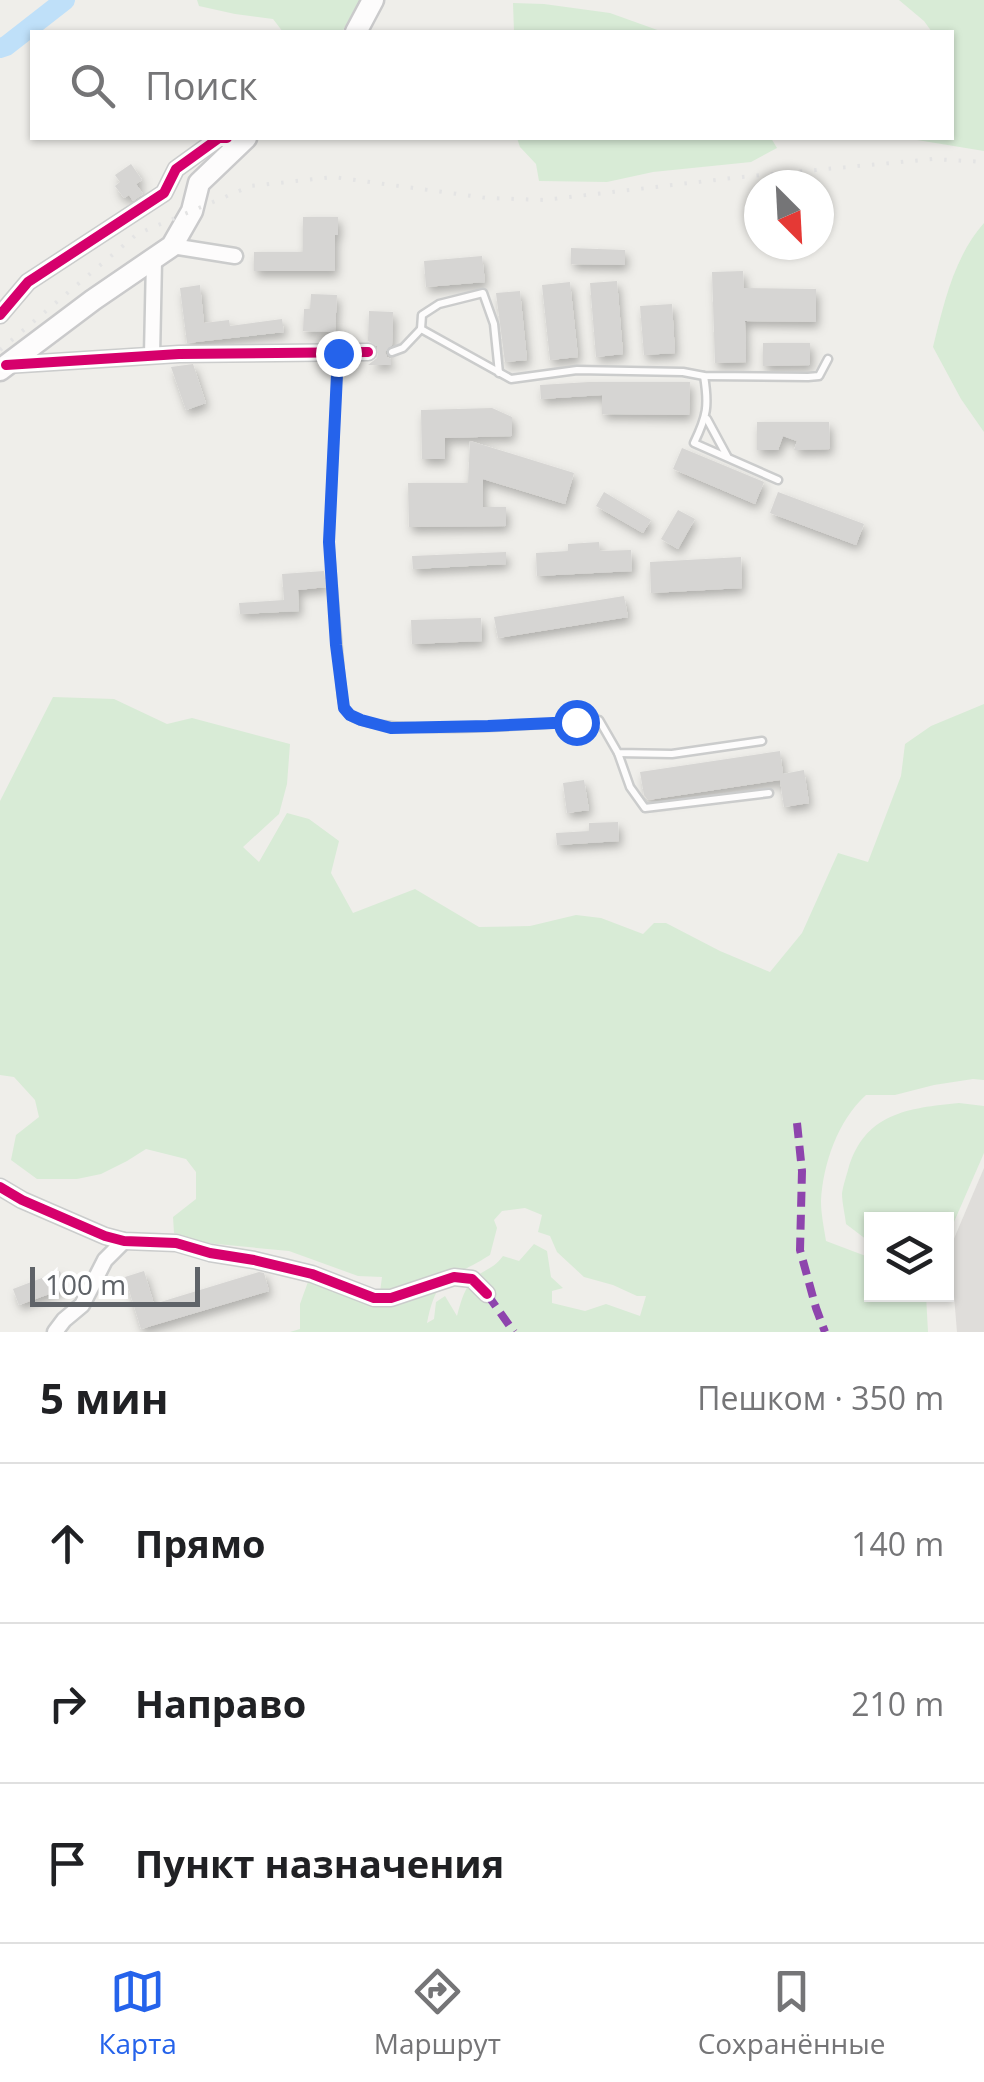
<!DOCTYPE html>
<html lang="ru">
<meta charset="utf-8">
<style>
body{margin:0;font-family:"Open Sans",sans-serif;background:#f6f6f6;color:#202124}
.controls{position:absolute;right:30px;bottom:30px;display:grid;overflow:hidden;border-radius:0px;box-shadow:0 2px 8px #0004}
.controls button{width:90px;height:90px;display:grid;place-items:center;padding:0;border:0;border-bottom:2px solid #e0e0e0;background:#fff;color:#202124;font:50px sans-serif}
.compass{position:absolute;left:744px;top:170px;width:90px;height:90px;border-radius:50%;background:#fff;box-shadow:0 2px 8px #0004;rotate:156deg}
.scale{position:absolute;left:30px;bottom:25px;width:170px;box-sizing:border-box;padding-left:10px;border:5px solid #5f6368;border-top:0;font-size:28px;line-height:35px;white-space:nowrap;color:#5f6368;-webkit-text-stroke:8px #fff;paint-order:stroke}
.stop{position:absolute;width:30px;height:30px;margin:-22px;border:8px solid #2563eb;border-radius:50%;background:#fff}
.stop.end{background:#2563eb;border-color:#fff;box-shadow:0 2px 10px #0008}
.list{margin:0;padding:0;list-style:none}
h2{display:flex;justify-content:space-between;align-items:center;height:130px;margin:0;padding:0 40px;font-size:42px}
h2 small{font-size:32px;font-weight:400;color:#757577}
.list li{display:grid;grid-template-columns:65px 1fr auto;gap:30px;align-items:center;box-sizing:border-box;height:160px;padding:0 40px;border-top:2px solid #e0e0e0}
.list b{display:block;font-size:38px;white-space:nowrap}
.list em{font-size:32px;font-style:normal;color:#757577}
.icon{flex:none;width:55px;height:55px;fill:none;stroke:currentColor;stroke-width:2;stroke-linecap:round;stroke-linejoin:round}
.map{position:relative;flex:none;width:984px;height:1332px;overflow:hidden}
.search{position:absolute;background:#fff;box-shadow:0 2px 8px #0004;left:30px;right:30px;top:30px;height:110px;display:flex;align-items:center;gap:25px;box-sizing:border-box;padding:0 35px;border-radius:0px;color:#757577;font-size:38px}
.sheet{height:610px;background:#fff}
nav{display:flex;justify-content:space-around;align-items:center;box-sizing:border-box;height:140px;border-top:2px solid #e0e0e0;background:#fff;font-size:28px;color:#757577}
nav a{display:grid;justify-items:center;gap:5px}
nav .on{color:#2563eb}
.map>svg:first-child{display:block}
</style>
<div class="map">
<svg width="984" height="1332" viewBox="0 0 984 1332">
<defs>
<filter id="shadow"><feDropShadow dx="3" dy="5.5" stdDeviation="5" flood-color="#0004"/></filter>
</defs>
<rect width="100%" height="100%" fill="#efeeea"/>
<!-- industrial -->
<polygon fill="#dfddda" points="984,1168 984,1332 957,1332 950,1248"/>
<!-- green -->
<g fill="#d8ebd6" fill-rule="evenodd">
<polygon points="197,0 360,0 342,32 283,32 273,19 235,14 199,6"/>
<polygon points="899,0 984,0 984,151 905,138 952,138 952,32 932,32 924,21"/>
<polygon points="513,3 544,4 610,13 663,32 514,32"/>
<polygon points="517,138 771,138 777,148 751,162 653,172 607,182 539,181 536,164 520,147"/>
<path d="M984,223V432L961,399L933,347C944,303 954,257 984,223Z"/>
<path d="M53,697L114,699L167,724L192,718L290,744L287,784L279,814L243,847L259,862L287,813L309,819L339,841L331,873L353,913L415,889L479,927L530,926L576,915L601,918L643,934L654,923H666L720,951L770,972L802,933L838,853L868,862L901,776L905,744L931,726L984,704V1080L973,1079L934,1085L895,1095H866C838,1120 823,1164 821,1201C821,1214 824,1228 826,1241L871,1258L872,1294L926,1295L928,1332H290L300,1329V1304L309,1279L380,1292L382,1277L358,1276L289,1251L206,1243L174,1233L173,1217L196,1199V1172L186,1159L146,1149L127,1161L101,1174L77,1179H37L11,1160L16,1135L39,1117L35,1100L14,1077L0,1075V801ZM525,1208L542,1215L538,1232L550,1236L557,1252L584,1277L613,1285L637,1296H646L640,1316L606,1304L585,1311L552,1303V1291L563,1288L551,1277L547,1251L534,1244L519,1261L503,1256C496,1265 493,1266 483,1272C466,1281 462,1298 457,1316L445,1296L436,1302L434,1319L427,1323C437,1272 451,1280 490,1255L497,1228L494,1220L502,1211Z"/>
<path d="M959,1103L984,1106V1153L947,1238L946,1220H872L871,1243L846,1224C845,1214 842,1203 842,1193C843,1186 846,1177 848,1170C864,1113 908,1108 959,1103Z"/>
</g>
<g fill="none" stroke-linecap="round" stroke-linejoin="round">
<!-- river -->
<polyline stroke="#bfe0f9" stroke-width="20" points="0,48 6,46 65,0"/>
</g>
<!-- building -->
<g fill="#d6d5d3" filter="url(#shadow)">
<polygon points="131,164 142,180 136,184 143,194 133,201 129,195 124,198 115,186 120,182 115,175"/>
<polygon points="303,217 338,217 338,235 335,235 335,271 254,271 254,252 303,252"/>
<polygon points="571,248 625,250 625,265 571,264"/>
<polygon points="482,256 485,282 426,287 424,261"/>
<polygon points="743,271 744,288 816,289 816,322 745,321 746,362 715,363 712,272"/>
<polygon points="617,281 623,354 596,357 590,283"/>
<polygon points="570,282 578,357 550,360 542,285"/>
<polygon points="200,285 204,323 229,320 230,326 282,319 284,332 187,343 180,288"/>
<polygon points="520,291 527,360 505,362 496,293"/>
<polygon points="311,294 337,295 335,332 303,331 304,309 310,309"/>
<polygon points="672,304 675,353 644,355 640,306"/>
<polygon points="369,311 393,312 392,345 385,352 387,357 391,359 391,365 368,365 377,358 378,353 377,346 368,341"/>
<polygon points="763,343 810,343 810,365 763,366"/>
<polygon points="193,364 206,403 186,410 171,367"/>
<polygon points="589,382 690,382 689,415 602,414 602,395 541,399 540,385"/>
<polygon points="492,408 512,417 512,436 445,438 445,459 422,459 421,410"/>
<polygon points="757,422 829,422 830,449 794,450 797,441 783,436 778,450 757,450"/>
<polygon points="470,441 574,473 565,504 483,479 483,507 506,507 506,526 409,527 408,483 468,483"/>
<polygon points="682,448 764,482 755,504 673,469"/>
<polygon points="604,492 651,520 643,533 596,506"/>
<polygon points="778,492 864,524 856,545 770,513"/>
<polygon points="678,510 695,519 678,549 661,539"/>
<polygon points="599,542 600,551 631,550 632,571 537,576 536,553 568,551 568,544"/>
<polygon points="506,552 506,564 413,569 412,556"/>
<polygon points="741,557 742,588 651,593 650,562"/>
<polygon points="324,571 326,587 298,590 299,611 240,614 239,603 284,600 282,574"/>
<polygon points="624,596 628,617 498,638 494,617"/>
<polygon points="481,618 482,641 412,644 411,620"/>
<polygon points="780,751 783,774 804,770 809,803 784,807 780,780 648,800 644,795 640,772"/>
<polygon points="584,780 589,810 567,813 563,783"/>
<polygon points="618,822 619,841 557,845 556,833 589,831 589,823"/>
<polygon points="60,1271 66,1288 19,1305 13,1289"/>
<polygon points="144,1271 154,1304 259,1272 264,1273 269,1291 141,1329 125,1277"/>
</g>
<g fill="none" stroke-linecap="round" stroke-linejoin="round">
<defs>
<g id="lane">
<polyline points="421,329 422,315 439,304 483,293 494,324 499,373"/>
<polyline points="392,352 403,348 421,329 511,379 577,370 683,372 704,376 808,377 819,376 828,359"/>
<path d="M338,354L329,542L341,686C342,696 342,709 350,715C379,739 556,723 599,720L618,753L672,754L762,741"/>
<path d="M704,376C709,406 707,416 694,443L778,480"/>
<polyline points="707,419 727,456"/>
<polyline points="618,753 630,787 645,808 769,793"/>
</g>
<g id="street">
<polyline points="172,246 235,256"/>
<polyline points="0,315 28,282 164,193 176,169 219,138 227,138"/>
<polyline points="152,355 154,260"/>
<polyline points="7,365 179,354 368,352"/>
<polyline points="0,1187 22,1200 105,1236 124,1241 176,1243 210,1253 254,1260 312,1274 374,1298 391,1298 454,1277 472,1279 487,1294"/>
<polyline points="55,1332 64,1320 82,1305 105,1260 124,1241"/>
</g>
<g id="secondary">
<polyline points="356,32 373,0"/>
<polyline points="0,370 93,300 172,246 192,211 199,183 246,138"/>
</g>
</defs>
<!-- lane casing -->
<use href="#lane" stroke="#cbcccc" stroke-width="11"/>
<!-- street casing -->
<use href="#street" stroke="#cbcccc" stroke-width="19"/>
<!-- secondary casing -->
<use href="#secondary" stroke="#cacacb" stroke-width="25"/>
<!-- lane -->
<use href="#lane" stroke="#fdfcfc" stroke-width="6"/>
<!-- street -->
<use href="#street" stroke="#fdfcfc" stroke-width="14"/>
<!-- secondary -->
<use href="#secondary" stroke="#fdfcfc" stroke-width="20"/>
<!-- rail -->
<polyline stroke="#e4e4e4" stroke-width="4" stroke-dasharray="2.5 12" stroke-linecap="butt" points="0,350 137,234 251,186 333,177 487,198 544,200 741,177 933,159 984,162"/>
<!-- quiet -->
<g stroke="#8e44ad" stroke-width="8" stroke-dasharray="15 8" stroke-linecap="butt">
<polyline points="797,1123 802,1171 800,1250 816,1308 825,1332"/>
<polyline points="487,1294 514,1332"/>
</g>
<defs>
<g id="cycleway">
<polyline points="0,315 28,282 164,193 176,169 219,138 227,138"/>
<polyline points="6,365 179,354 368,352"/>
<polyline points="0,1187 22,1200 105,1236 124,1241 176,1243 210,1253 254,1260 312,1274 374,1298 391,1298 454,1277 472,1279 487,1294"/>
</g>
</defs>
<!-- cycleway casing -->
<use href="#cycleway" stroke="#fff" stroke-width="16"/>
<!-- cycleway -->
<use href="#cycleway" stroke="#d6006c" stroke-width="10"/>
</g>
<g fill="none" stroke-linecap="round" stroke-linejoin="round">
<!-- route -->
<polyline stroke="#2563eb" stroke-width="12" points="338,353 329,542 336,645 344,708 350,715 361,720 391,728 488,726 576,722"/>
</g>
</svg>
<div class="controls">
<button><svg class="icon" aria-label="layers" viewBox="0 0 24 24"><path d="M12 4l9 5-9 5-9-5zM3 14l9 5 9-5"/></svg></button>
</div>
<svg class="compass" viewBox="-18 -18 36 36"><path d="M0-13l5 13h-10z" fill="#e53935"/><path d="M0 13l5-13h-10z" fill="#757577"/></svg>
<div class="scale">100 m</div>
<div class="stop" style="left:576px;top:722px"></div>
<div class="stop end" style="left:338px;top:353px"></div>
<div class="search"><svg class="icon" aria-label="search" viewBox="0 0 24 24"><circle cx="10" cy="10" r="6"/><path d="M15 15l6 6"/></svg>Поиск</div>
</div>
<section class="sheet">
<h2>5 мин<small>Пешком · 350 m</small></h2>
<ul class="list">
<li><svg class="icon" aria-label="ahead" viewBox="0 0 24 24"><path d="M12 20V5M6 11l6-6 6 6"/></svg><div><b>Прямо</b></div><em>140 m</em></li>
<li><svg class="icon" aria-label="right" viewBox="0 0 24 24"><path d="M7 20v-9h11M14 6l5 5-5 5"/></svg><div><b>Направо</b></div><em>210 m</em></li>
<li><svg class="icon" aria-label="arrive" viewBox="0 0 24 24"><path d="M6 21V4h12l-3 4 3 4H6"/></svg><div><b>Пункт назначения</b></div></li>
</ul>
</section>
<nav>
<a class="on"><svg class="icon" aria-label="map" viewBox="0 0 24 24"><path d="M3 6l6-2 6 2 6-2v14l-6 2-6-2-6 2zM9 4v14M15 6v14"/></svg>Карта</a>
<a><svg class="icon" aria-label="directions" viewBox="0 0 24 24"><path d="M12 3l9 9-9 9-9-9zM9 14v-3h6M13 9l2 2-2 2"/></svg>Маршрут</a>
<a><svg class="icon" aria-label="saved" viewBox="0 0 24 24"><path d="M7 4h10v16l-5-4-5 4z"/></svg>Сохранённые</a>
</nav>
